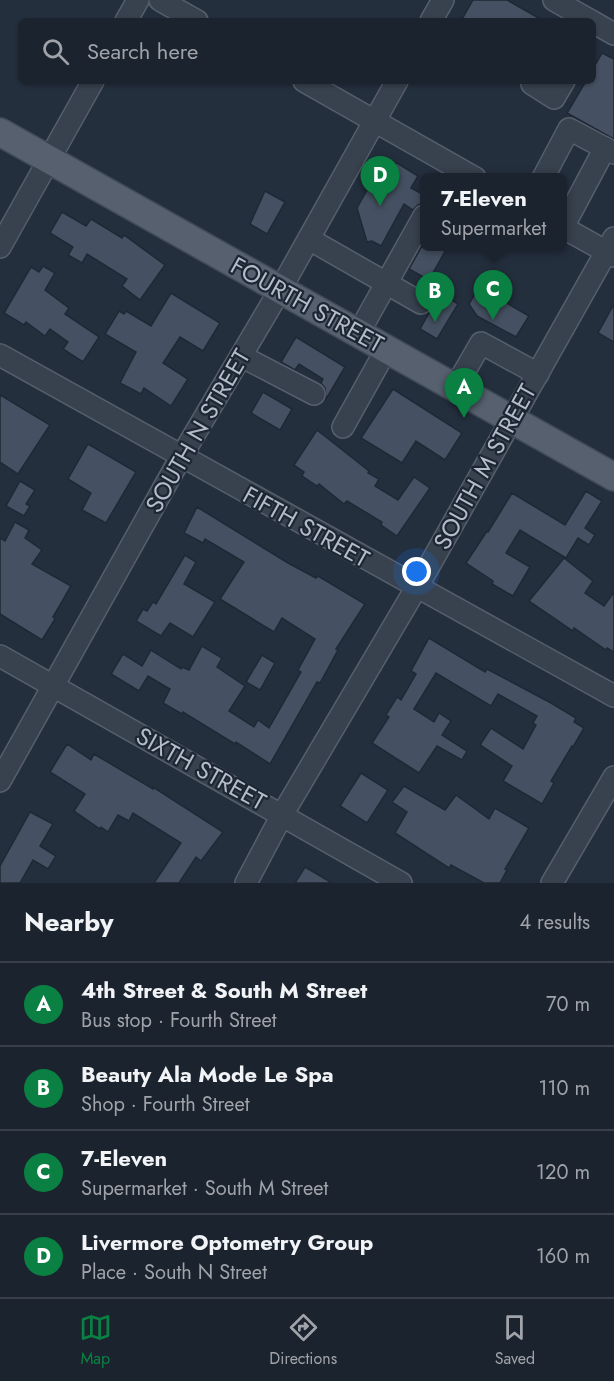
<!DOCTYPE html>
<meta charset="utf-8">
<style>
body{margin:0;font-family:Jost,sans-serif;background:#242b36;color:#f1f3f6}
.you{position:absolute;left:417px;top:572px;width:21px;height:21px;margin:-15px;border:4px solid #fff;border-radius:50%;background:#1a73e8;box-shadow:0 0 0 9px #1a73e833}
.badge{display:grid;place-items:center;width:39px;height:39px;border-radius:50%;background:#0b8043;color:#fff;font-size:20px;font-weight:700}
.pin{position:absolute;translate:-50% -50px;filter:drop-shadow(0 2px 3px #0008)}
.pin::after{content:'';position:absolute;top:32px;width:21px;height:18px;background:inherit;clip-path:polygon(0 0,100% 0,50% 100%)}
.popup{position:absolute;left:420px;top:173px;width:147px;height:78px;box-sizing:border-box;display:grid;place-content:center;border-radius:9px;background:#1b232e;filter:drop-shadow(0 2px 4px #0005);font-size:20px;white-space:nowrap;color:#a0a4aa}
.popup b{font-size:22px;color:#f1f3f6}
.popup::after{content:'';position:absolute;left:50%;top:100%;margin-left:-12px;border:12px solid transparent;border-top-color:#1b232e}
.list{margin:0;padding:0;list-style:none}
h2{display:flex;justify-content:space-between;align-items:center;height:78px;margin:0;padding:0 24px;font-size:26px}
h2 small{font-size:20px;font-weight:400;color:#a0a4aa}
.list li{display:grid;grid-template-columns:39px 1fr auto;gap:18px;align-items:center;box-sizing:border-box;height:84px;padding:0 24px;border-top:2px solid #39404a}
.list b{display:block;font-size:22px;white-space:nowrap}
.list p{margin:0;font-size:20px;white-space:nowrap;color:#a0a4aa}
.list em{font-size:20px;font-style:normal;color:#a0a4aa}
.icon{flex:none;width:33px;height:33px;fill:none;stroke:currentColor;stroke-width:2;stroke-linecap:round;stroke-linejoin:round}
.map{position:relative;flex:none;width:614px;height:883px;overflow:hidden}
.search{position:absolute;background:#1b232e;box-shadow:0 2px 4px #0004;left:18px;right:18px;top:18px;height:66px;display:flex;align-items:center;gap:15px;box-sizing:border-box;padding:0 21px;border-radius:9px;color:#a0a4aa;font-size:22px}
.sheet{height:414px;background:#1b232e}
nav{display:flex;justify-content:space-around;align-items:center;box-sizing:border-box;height:84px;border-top:2px solid #39404a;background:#1b232e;font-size:16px;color:#a0a4aa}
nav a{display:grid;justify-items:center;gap:3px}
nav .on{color:#0b8043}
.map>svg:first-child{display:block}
</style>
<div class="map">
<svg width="614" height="883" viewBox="0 0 614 883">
<rect width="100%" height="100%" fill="#242f3e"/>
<!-- building -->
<g fill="#455162" stroke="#1f2835" stroke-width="1.5">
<polygon points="473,0 507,0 544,21 461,21"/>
<polygon points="602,53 614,59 614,139 567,113 586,81 593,81 593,69"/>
<polygon points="397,163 418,176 411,188 424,195 424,203 418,205 413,210 404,204 381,246 372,241 367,242 357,208 380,167"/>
<polygon points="265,191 285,202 267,234 250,224"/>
<polygon points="62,212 86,226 91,219 122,238 124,235 165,265 140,300 122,286 127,279 87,254 82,263 68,255 73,247 50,233"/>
<polygon points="422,246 448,246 429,280 409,269"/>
<polygon points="43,266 55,273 45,290 69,308 65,314 99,337 83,362 63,349 68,342 50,329 45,336 26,322 24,325 4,313 31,267 39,272"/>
<polygon points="479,287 529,316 516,337 477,316 469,304"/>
<polygon points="171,293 220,323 203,351 180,337 163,363 188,379 171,406 144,388 141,394 120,383 136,352 105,334 119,311 124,314 126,311 151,326"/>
<polygon points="447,297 458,304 437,339 420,329 436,301 442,304"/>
<polygon points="614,304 614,342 598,333"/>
<polygon points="296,337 345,367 326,399 325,388 321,383 323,379 299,364 295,370 281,362"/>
<polygon points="393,389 462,433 445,460 416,441 402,463 361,438"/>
<polygon points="263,392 292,409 280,430 251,413"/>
<polygon points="0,395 50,425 18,474 0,462"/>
<polygon points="317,430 369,471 368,473 379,479 375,486 398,500 414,477 430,488 397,536 381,525 382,522 347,501 344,504 319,484 317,486 302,476 304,472 294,465"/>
<polygon points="88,444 136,472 106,523 82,510 91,493 68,479"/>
<polygon points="20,481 35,490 26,504 30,506 24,516 6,506"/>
<polygon points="586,491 602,501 585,528 595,535 589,545 578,538 566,558 520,530 506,553 530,567 513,596 492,584 493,581 466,563 487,531 488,532 512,493 565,525"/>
<polygon points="197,507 288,563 316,578 318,576 365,604 336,649 338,650 320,683 317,682 270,764 236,742 235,744 183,712 182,714 163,703 170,689 148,676 139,691 111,674 123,654 142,666 151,650 181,669 182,667 189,670 202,646 222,658 217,667 245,686 229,711 254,727 258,720 269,728 301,672 298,670 315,639 282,618 274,632 220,599 244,562 205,539 203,543 184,533"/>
<polygon points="15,522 29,530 25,538 42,550 32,564 71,586 53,617 55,619 42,640 0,614 0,538 5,541"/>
<polygon points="185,555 196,562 184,584 215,602 193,637 170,623 161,636 136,621 143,609 147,611 153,602 156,604"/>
<polygon points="564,558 593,581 585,593 604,606 614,592 614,652 607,648 606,650 574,628 573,631 529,601"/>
<polygon points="429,638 485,672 487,669 551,703 576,718 574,722 584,728 573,747 572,746 551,781 554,783 542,804 503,781 512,766 480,745 491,728 523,749 536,725 533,723 537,716 498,694 491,706 436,673 414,709 434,722 439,713 451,721 442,735 467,751 462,760 437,746 419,773 372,743 389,717 386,715 397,697 401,700 416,674 411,671"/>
<polygon points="262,655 275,663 260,690 246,682"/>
<polygon points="67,744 91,760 94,754 153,789 153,787 223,832 201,861 196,857 179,883 154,883 181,843 133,813 129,821 118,815 108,832 101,827 100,829 74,811 85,794 50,772"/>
<polygon points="361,773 388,790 367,823 340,806"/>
<polygon points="404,786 445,810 456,795 489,819 495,808 529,828 505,869 507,870 500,883 484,883 451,865 449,868 395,833 407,812 392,802"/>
<polygon points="30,812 53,824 40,846 56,856 48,869 33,860 20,883 0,883 0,866"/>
<polygon points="305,867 332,883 295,883"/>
</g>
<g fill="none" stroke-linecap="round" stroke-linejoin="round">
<defs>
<g id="minor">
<polyline points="160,0 197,21"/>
<polyline points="554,0 591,21"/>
<polyline points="126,21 138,0"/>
<polyline points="431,21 443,0"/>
<polyline points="593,22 614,34"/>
<polyline points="304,81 475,178"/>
<polyline points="534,81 532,84 554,98 564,81"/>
<polyline points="543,178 569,129 614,153"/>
<polyline points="562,227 614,256"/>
<polyline points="563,227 605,148"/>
<polyline points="309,239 421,303"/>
<polyline points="0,247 93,81"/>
<polyline points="358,334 424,216"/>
<polyline points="0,355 614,696"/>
<polyline points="241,356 314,394"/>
<polyline points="455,388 481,343 538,374"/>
<polyline points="343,427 386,350"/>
<polyline points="0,656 401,883"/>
<polyline points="0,781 181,457 280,290 397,81"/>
<polyline points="246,883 282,815 428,568 614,238"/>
<polyline points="552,883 614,777"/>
</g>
<polyline id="major" points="0,132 614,477"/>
</defs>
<!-- minor casing -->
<use href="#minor" stroke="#565f6c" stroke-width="24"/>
<!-- major casing -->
<use href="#major" stroke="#414a57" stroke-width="30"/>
<!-- minor -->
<use href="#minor" stroke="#38414e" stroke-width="21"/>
<!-- major -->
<use href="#major" stroke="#56606e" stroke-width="27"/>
</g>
<g text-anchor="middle" stroke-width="4.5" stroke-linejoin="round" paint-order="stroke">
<!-- street labels -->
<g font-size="24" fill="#b4bcc9" stroke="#1d2633">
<text transform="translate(307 305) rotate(29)" y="8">FOURTH STREET</text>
<text transform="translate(198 431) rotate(-60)" y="8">SOUTH N STREET</text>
<text transform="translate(485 467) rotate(-61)" y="8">SOUTH M STREET</text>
<text transform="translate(306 527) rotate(29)" y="8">FIFTH STREET</text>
<text transform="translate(201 769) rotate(29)" y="8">SIXTH STREET</text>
</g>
</g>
</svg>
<div class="you"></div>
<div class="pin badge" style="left:464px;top:418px">A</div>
<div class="pin badge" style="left:435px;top:322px">B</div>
<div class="pin badge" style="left:493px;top:320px">C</div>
<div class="popup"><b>7-Eleven</b>Supermarket</div>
<div class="pin badge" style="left:380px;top:206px">D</div>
<div class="search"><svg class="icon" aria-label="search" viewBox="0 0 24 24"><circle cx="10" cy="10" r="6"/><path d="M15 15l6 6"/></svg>Search here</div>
</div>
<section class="sheet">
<h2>Nearby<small>4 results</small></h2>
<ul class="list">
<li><span class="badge">A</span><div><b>4th Street &amp; South M Street</b><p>Bus stop · Fourth Street</p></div><em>70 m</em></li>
<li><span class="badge">B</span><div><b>Beauty Ala Mode Le Spa</b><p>Shop · Fourth Street</p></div><em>110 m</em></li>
<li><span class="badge">C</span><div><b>7-Eleven</b><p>Supermarket · South M Street</p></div><em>120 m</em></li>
<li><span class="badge">D</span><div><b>Livermore Optometry Group</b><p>Place · South N Street</p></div><em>160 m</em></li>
</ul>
</section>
<nav>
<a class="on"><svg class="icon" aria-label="map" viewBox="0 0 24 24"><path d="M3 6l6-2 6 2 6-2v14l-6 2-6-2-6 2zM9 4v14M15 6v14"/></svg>Map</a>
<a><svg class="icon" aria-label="directions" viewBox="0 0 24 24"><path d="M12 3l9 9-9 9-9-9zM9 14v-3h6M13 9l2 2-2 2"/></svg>Directions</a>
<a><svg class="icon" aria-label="saved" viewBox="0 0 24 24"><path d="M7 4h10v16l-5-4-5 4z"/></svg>Saved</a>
</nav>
